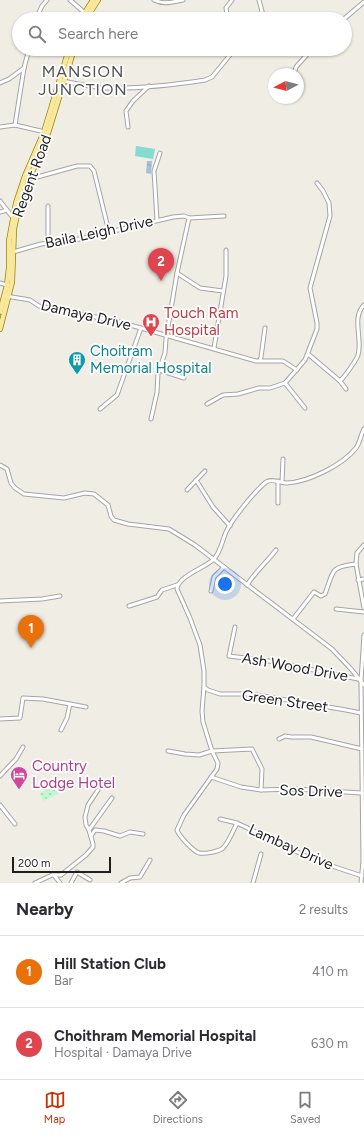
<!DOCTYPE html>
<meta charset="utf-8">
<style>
body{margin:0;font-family:Figtree,sans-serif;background:#f7f7f7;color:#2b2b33}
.compass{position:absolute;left:268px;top:68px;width:36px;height:36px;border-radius:50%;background:#fff;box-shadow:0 1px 3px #0004;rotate:263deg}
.scale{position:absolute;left:12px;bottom:10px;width:99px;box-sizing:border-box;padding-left:4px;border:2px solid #1e1e1e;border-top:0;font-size:11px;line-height:14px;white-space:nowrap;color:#1e1e1e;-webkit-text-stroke:3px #fff;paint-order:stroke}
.you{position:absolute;left:225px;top:584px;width:14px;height:14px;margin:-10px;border:3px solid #fff;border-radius:50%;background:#1a73e8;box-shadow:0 0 0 6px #1a73e833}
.badge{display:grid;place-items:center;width:26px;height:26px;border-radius:50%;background:#c73204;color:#fff;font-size:13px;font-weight:700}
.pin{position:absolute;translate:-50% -33px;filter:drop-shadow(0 1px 2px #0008)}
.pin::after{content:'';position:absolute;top:21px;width:14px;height:12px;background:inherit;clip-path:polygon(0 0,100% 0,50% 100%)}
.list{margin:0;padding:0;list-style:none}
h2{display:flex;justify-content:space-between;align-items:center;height:52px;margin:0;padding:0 16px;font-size:17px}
h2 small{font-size:13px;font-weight:400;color:#7c7c81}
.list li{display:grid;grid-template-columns:26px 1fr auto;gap:12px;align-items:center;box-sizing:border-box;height:72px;padding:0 16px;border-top:1px solid #e1e1e2}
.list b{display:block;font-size:15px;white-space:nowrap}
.list p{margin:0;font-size:13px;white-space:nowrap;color:#7c7c81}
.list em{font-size:13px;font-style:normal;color:#7c7c81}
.icon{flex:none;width:22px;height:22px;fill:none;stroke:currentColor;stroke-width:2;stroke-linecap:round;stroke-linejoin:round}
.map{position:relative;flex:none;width:364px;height:883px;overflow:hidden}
.search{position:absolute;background:#fff;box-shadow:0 1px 3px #0004;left:12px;right:12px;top:12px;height:44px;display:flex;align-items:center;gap:10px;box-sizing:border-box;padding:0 14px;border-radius:22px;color:#7c7c81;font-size:15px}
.sheet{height:196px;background:#fff}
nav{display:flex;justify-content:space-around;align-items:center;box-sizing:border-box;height:56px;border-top:1px solid #e1e1e2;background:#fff;font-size:11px;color:#7c7c81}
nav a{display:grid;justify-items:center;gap:2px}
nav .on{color:#c73204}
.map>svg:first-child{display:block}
</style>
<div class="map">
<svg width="364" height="883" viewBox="0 0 364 883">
<defs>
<pattern id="park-dots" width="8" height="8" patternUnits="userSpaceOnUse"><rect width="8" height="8" fill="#c1f8d2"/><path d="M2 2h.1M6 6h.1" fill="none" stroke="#a5d4b4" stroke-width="1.8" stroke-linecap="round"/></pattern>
<pattern id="water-ripples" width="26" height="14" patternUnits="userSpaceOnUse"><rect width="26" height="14" fill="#a5c2db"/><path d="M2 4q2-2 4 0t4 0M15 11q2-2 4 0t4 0" fill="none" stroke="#8ea6bc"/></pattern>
</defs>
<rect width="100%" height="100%" fill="#efede4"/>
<!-- park -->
<polygon fill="url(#park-dots)" points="55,786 58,794 43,801 40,793"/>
<!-- pitch -->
<polygon fill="#83dccf" points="136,146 155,149 153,159 135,156"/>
<!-- water -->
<polygon fill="url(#water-ripples)" points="147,161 152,161 151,174 146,173"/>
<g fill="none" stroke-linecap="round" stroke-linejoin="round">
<defs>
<g id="street">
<polyline points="70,0 85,13"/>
<path d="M154,0C164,5 172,2 183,0"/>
<polyline points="259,0 264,19"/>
<polyline points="36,19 42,6 47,0"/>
<polyline points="231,19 227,15 226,8 232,0"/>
<polyline points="344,19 364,2"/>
<polyline points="295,71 296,67 312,49"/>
<path d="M63,81C77,84 92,87 106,88C139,89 173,85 205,80L212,77L235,49"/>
<polyline points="0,83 9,79 24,68"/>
<polyline points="15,125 24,68 29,49"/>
<polyline points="0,127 15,125 45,132"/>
<polyline points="128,127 126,111 133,101 149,86"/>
<polyline points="25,176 30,179 77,166 90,166 94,171 109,232"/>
<polyline points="0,201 13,218"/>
<polyline points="0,212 7,210"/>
<polyline points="157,220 154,171 160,153"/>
<polyline points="48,243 48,206"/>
<polyline points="13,252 41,244 71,241 173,217 184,216 189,218 224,216"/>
<polyline points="177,273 200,288 223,291"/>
<polyline points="0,283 7,285"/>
<polyline points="6,296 30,300 39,306 116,321 256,361 283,361 297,370"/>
<polyline points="214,348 226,276 226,250"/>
<polyline points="308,354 340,381 346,389"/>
<polyline points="260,360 261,357 265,328"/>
<polyline points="159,370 184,378"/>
<path d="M340,381C345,376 356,361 358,355C363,339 351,318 364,305"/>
<polyline points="285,383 305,408"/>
<polyline points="207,404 223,395 238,394 259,388 270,388 285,383 305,360 317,329 317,323 310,288 330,216 329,203 323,191 317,183"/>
<polyline points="100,409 117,395 141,328"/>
<polyline points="151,419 157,392 158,373 165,353 166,339 177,273 189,218"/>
<polyline points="0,465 7,469 11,483 15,488 24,494 64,498 85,493 94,494 108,505 111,516 114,520 128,524 169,529 195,545 332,649 351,669 364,685"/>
<polyline points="196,480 213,507 230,526"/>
<polyline points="282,482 283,459"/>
<polyline points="187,490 205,471"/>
<polyline points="278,503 278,481"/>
<polyline points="364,545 357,553 356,564 364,608"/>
<polyline points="358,580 364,579"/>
<path d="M247,585C255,572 267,562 276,550"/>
<polyline points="211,591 214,577 224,567"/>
<polyline points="0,601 42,599 60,596"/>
<polyline points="129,606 157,597 162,590 177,585"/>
<polyline points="336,609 364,612"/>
<path d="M293,619L314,592L321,596L325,594C334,571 329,567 356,564"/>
<polyline points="235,627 229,656 269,661 358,679"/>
<path d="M204,687L202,711L203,722L212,751L218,763L217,769L184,815L177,830C179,836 193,851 199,853C205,854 218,852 223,848C229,842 233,831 237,823"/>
<path d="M361,713L346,710L251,694H220L208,690L204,687V671L200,645L190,618L177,589C178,576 205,568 214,559C221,551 222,541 226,532C232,519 255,491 266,482C272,478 280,483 287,483C308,482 343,465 356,448C360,443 361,434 364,429"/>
<polyline points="0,719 20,718 23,698 43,699 86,707"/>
<polyline points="61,730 67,718 70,704"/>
<polyline points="279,739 285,736 291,737 311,737 362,749"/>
<polyline points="168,751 185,754 199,755 212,751 252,749 262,769 261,790"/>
<polyline points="0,776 16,759 23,747"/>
<polyline points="211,777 241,787 261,790 294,789 362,793"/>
<polyline points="0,805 15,824"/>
<polyline points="220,819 237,823 314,860 362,876"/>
<polyline points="89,830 112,798"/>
<polyline points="91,836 95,830 104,831 120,836 130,832 143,834"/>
<polyline points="54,875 60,883"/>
<polyline points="35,883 52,875 61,875 86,855 93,847 93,844 89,830 86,825 85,817 88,805 98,790"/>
<polyline points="71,883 77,872 90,880"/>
<polyline points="121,883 130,878 140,877 150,860"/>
<polyline points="253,883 261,854"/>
<polyline points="361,883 363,861 361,681 364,635"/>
</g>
<g id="primary">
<polyline points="81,19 93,0"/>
<polyline points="86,19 98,0"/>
<polyline points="0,312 7,285 9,268 9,241 16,203 25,176 44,132 69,49"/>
<polyline points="0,329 12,282 14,229 19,205 48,133 74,49"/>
</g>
</defs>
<!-- street casing -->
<use href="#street" stroke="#a5a5a5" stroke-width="5"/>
<!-- primary casing -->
<use href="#primary" stroke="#948603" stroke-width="6"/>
<!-- street -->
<use href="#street" stroke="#fff" stroke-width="3"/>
<!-- primary -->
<use href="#primary" stroke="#fae79e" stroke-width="4.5"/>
</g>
<!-- icons -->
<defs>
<symbol id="hospital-pin" viewBox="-11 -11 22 30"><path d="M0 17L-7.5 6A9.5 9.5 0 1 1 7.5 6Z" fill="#e0444e" stroke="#fff"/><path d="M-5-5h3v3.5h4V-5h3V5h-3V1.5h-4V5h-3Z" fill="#fff"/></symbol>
<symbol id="building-pin" viewBox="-11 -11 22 30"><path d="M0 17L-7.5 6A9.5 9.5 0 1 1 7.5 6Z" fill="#0f9aa8" stroke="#fff"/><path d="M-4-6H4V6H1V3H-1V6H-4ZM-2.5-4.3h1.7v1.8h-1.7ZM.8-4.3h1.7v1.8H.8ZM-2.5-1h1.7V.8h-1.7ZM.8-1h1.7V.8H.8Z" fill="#fff"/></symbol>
<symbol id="hotel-pin" viewBox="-11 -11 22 30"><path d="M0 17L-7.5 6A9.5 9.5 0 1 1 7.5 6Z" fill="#d1479c" stroke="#fff"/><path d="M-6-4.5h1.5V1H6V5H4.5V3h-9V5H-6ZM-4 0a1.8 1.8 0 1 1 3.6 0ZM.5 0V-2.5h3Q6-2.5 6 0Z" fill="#fff"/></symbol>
</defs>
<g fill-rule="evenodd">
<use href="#hospital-pin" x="141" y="312" width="20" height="27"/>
<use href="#building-pin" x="67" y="350" width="20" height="27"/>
<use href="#hotel-pin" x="9" y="765" width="20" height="27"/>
</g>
<g text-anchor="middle" stroke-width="3.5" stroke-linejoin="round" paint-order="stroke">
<!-- street labels -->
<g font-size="15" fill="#1e1e1e" stroke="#fff">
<text transform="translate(32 176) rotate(-70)" y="5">Regent Road</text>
<text transform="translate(99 232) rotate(-12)" y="5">Baila Leigh Drive</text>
<text transform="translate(86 315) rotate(13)" y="5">Damaya Drive</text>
<text transform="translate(295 667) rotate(10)" y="5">Ash Wood Drive</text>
<text transform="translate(285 701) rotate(8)" y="5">Green Street</text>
<text transform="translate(311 791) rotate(2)" y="5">Sos Drive</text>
<text transform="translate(291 847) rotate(24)" y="5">Lambay Drive</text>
</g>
<!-- health labels -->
<g font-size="15" fill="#be3a42" stroke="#fff" text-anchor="start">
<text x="164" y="318">Touch Ram<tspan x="164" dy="17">Hospital</tspan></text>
</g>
<!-- culture labels -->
<g font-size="15" fill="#0d838f" stroke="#fff" text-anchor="start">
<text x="90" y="356">Choitram<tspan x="90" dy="17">Memorial Hospital</tspan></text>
</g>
<!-- hotel labels -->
<g font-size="15" fill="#b23c85" stroke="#fff" text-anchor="start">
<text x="32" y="771">Country<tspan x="32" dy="17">Lodge Hotel</tspan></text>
</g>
<!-- neighbourhood labels -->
<g font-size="16" letter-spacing="1" fill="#515151" stroke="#fff">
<text x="83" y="77">MANSION<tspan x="83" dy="18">JUNCTION</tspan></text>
</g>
</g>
</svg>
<svg class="compass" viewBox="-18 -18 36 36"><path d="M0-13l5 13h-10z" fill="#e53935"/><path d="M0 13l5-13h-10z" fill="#7c7c81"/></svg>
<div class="scale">200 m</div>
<div class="you"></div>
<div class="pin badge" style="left:31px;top:648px;background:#e8710a">1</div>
<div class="pin badge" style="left:161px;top:281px;background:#e0444e">2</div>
<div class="search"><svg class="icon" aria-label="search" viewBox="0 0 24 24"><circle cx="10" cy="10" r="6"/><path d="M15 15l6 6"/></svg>Search here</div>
</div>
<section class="sheet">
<h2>Nearby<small>2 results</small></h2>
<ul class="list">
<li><span class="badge" style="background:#e8710a">1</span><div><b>Hill Station Club</b><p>Bar</p></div><em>410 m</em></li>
<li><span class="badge" style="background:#e0444e">2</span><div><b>Choithram Memorial Hospital</b><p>Hospital · Damaya Drive</p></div><em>630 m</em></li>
</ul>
</section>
<nav>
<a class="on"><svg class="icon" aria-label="map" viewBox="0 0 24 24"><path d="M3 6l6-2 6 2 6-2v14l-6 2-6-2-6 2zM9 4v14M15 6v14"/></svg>Map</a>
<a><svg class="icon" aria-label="directions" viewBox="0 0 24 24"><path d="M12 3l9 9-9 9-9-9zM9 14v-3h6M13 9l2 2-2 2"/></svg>Directions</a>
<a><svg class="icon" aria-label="saved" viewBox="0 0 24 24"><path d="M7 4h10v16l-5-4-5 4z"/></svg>Saved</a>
</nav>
